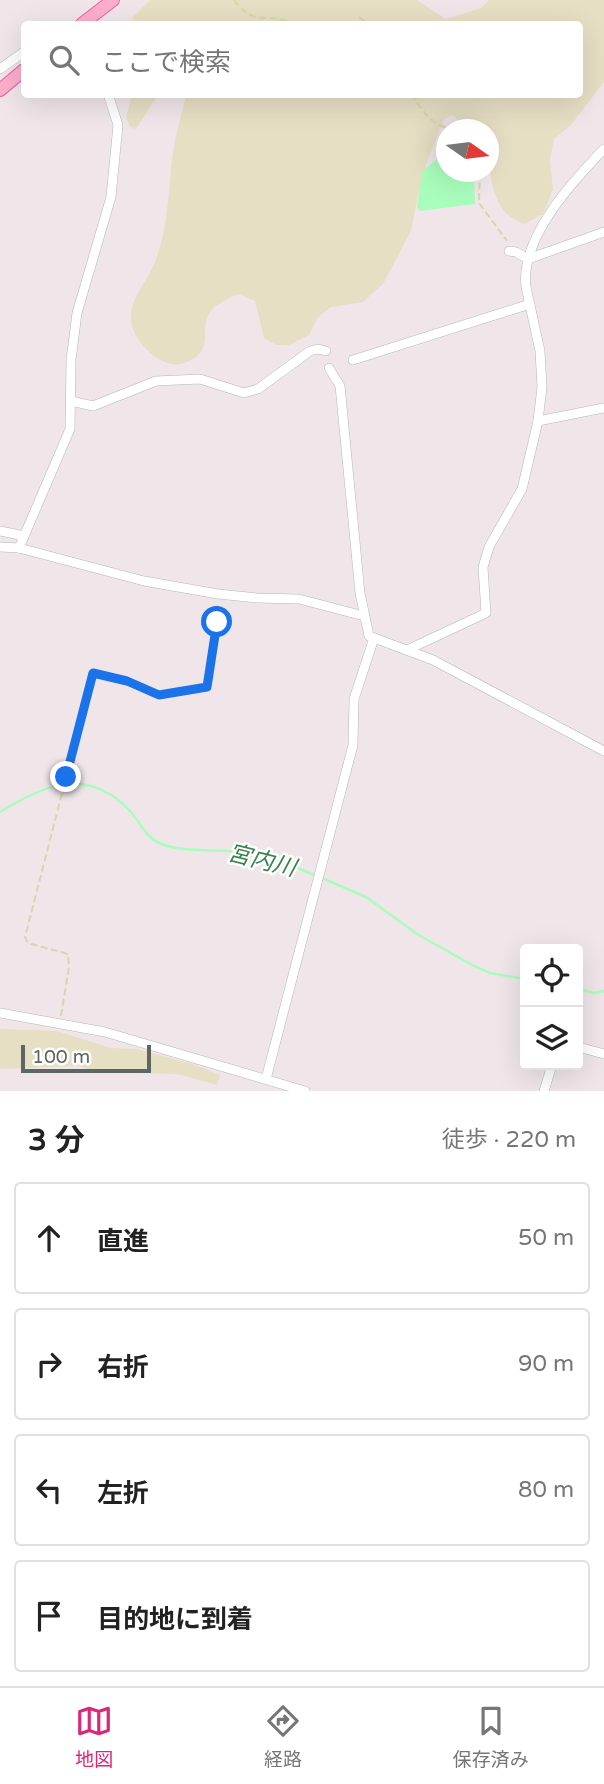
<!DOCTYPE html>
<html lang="ja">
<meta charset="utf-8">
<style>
body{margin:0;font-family:"Varela Round","Noto Sans JP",sans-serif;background:#f6f6f6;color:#222}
.controls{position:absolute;right:21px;bottom:21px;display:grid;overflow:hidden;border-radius:7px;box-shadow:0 7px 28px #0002}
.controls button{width:63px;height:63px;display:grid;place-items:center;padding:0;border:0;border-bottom:2px solid #e0e0e0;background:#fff;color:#222;font:35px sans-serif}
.compass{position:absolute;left:436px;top:119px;width:63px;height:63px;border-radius:50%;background:#fff;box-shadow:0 7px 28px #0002;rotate:104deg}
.scale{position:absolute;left:21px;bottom:18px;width:130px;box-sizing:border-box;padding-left:7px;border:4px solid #5e6661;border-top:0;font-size:19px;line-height:24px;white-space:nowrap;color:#5e6661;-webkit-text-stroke:5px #fff;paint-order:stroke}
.stop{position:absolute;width:21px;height:21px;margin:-16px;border:5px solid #1a73e8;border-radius:50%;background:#fff}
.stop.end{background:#1a73e8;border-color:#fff;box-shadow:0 2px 7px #0008}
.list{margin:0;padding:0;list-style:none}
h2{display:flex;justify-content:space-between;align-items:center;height:91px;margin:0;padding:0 28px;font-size:30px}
h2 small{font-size:23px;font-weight:400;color:#767676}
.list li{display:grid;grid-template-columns:46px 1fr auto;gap:21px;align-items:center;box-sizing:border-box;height:112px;margin:0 14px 14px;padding:0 14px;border:2px solid #e0e0e0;border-radius:7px}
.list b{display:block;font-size:26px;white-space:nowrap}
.list em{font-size:23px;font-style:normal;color:#767676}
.icon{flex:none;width:38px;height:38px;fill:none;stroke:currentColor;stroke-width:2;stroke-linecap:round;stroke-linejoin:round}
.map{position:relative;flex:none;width:604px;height:1091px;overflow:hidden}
.search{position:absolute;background:#fff;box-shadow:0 7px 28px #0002;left:21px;right:21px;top:21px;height:77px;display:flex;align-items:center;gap:18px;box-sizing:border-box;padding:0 24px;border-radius:7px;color:#767676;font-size:26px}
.sheet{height:595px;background:#fff}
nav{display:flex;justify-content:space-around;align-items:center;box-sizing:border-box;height:98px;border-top:2px solid #e0e0e0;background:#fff;font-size:19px;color:#767676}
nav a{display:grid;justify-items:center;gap:4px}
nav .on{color:#db2777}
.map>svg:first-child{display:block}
</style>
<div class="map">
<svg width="604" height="1091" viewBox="0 0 604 1091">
<rect width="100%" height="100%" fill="#f0e6ea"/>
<!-- green -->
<g fill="#e6dfc4">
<path d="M150,0H417L446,19L481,8L489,0H604V82L570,126L554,139L550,160L553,189L543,214L524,224C518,221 509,217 505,212C487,190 489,156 489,130L467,129L453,115L444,119L427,162L418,195L411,231L383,284L363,302L331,307L318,317L309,335L289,345H276L264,338L255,301L238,294C230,298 217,303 211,311C197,328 218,351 184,363C164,371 137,345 132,326C126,301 147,283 155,262C169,226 168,189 173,152C176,132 182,114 186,95L580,94V24H135L132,18Z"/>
<polygon points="132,95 158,95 136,129 130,127 126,117"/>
<polygon points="0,1029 57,1031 111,1048 137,1049 196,1065 220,1075 217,1085 178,1074 96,1072 79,1066 0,1069"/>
</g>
<!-- water -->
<polygon fill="#a9fdbc" points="446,135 447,172 474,172 475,204 420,211 417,207 422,172 440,156"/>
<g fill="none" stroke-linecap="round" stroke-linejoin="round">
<!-- stream -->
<g stroke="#a9fdbc" stroke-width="2.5">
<path d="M0,812C45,784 88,766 130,811C139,821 146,837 159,843C184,854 222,848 250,853C273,857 294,866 316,876"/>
<polyline points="322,878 366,897 417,934 474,966 490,973 525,979"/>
<polyline points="578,989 594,993 604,991"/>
</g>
<defs>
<g id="minor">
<polyline points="0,69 24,52"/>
<polyline points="509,251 516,252 528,259"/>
<polyline points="528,259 604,232"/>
<polyline points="353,360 530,304"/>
<polyline points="329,368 340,386 360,593 369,636 433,660 604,751"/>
<polyline points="71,401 93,406 156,381 200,379 244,393 258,389 310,351 318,349 326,351"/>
<polyline points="538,421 604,408"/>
<polyline points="0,531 24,536"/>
<polyline points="0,547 19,548 144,581 218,594 257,598 299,599 364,616"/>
<polyline points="19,548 70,429 71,360 77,313 111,197 118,125 108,94"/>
<path d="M407,650L486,613L483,567L489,547L522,489L538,421L542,387L540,351L526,287C520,238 572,182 604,149"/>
<polyline points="0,1013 105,1032 305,1091"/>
<polyline points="578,1047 604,1054"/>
<polyline points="266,1079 353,745 354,699 374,638"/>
<polyline points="544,1091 552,1065"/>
</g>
<g id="major">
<polyline points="82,24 113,0"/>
<polyline points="0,90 24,70"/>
</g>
</defs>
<!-- minor casing -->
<use href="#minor" stroke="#b1b8b4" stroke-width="10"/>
<!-- major casing -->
<use href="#major" stroke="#ee61a6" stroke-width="14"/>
<!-- path -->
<g stroke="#d5d8a7" stroke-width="2" stroke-dasharray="7 3.5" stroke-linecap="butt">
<path d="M234,0C256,29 264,10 294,24"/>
<polyline points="359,17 367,24"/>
<path d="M411,94C424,113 432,126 456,130"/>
<polyline points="480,172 479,203 507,241"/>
<polyline points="61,1016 69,967 68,954 28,943 25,937 93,673 127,681 159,695 207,687 216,637 218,602"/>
</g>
<!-- minor -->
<use href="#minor" stroke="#fff" stroke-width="9"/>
<!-- major -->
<use href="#major" stroke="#fdaecb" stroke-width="12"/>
</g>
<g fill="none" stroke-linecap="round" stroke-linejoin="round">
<!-- route -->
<polyline stroke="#1a73e8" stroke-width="9" points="66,777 93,673 127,681 159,695 207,687 217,622"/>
</g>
<g text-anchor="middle" stroke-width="5" stroke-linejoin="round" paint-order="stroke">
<!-- water labels -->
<g font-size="23" font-style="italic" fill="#37834d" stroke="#fff">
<text transform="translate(262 860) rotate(14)" y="8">宮内川</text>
</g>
</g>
</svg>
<div class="controls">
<button><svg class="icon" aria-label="locate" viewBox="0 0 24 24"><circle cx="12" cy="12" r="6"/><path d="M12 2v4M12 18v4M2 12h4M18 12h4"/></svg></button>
<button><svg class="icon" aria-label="layers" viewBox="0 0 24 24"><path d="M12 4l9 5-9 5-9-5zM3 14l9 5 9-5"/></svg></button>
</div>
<svg class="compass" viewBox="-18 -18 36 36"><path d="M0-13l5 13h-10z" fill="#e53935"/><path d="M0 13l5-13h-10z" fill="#767676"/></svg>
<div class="scale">100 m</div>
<div class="stop" style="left:217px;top:622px"></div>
<div class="stop end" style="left:66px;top:777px"></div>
<div class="search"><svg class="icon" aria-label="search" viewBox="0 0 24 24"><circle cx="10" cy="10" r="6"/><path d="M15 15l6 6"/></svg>ここで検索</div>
</div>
<section class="sheet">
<h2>3 分<small>徒歩 · 220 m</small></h2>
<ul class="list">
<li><svg class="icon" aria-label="ahead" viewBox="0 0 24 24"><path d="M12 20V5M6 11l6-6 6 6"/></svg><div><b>直進</b></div><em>50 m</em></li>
<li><svg class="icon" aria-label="right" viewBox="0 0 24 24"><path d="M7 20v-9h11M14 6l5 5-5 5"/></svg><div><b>右折</b></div><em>90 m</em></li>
<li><svg class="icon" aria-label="left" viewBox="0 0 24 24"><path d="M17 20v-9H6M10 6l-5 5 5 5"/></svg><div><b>左折</b></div><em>80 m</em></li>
<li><svg class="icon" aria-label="arrive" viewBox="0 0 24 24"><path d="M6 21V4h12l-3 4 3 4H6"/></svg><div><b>目的地に到着</b></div></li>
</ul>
</section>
<nav>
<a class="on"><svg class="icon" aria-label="map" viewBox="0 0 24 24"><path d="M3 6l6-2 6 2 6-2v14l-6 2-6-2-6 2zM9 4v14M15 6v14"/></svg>地図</a>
<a><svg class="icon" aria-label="directions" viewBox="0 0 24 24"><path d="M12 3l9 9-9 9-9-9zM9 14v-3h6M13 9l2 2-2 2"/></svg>経路</a>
<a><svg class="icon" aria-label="saved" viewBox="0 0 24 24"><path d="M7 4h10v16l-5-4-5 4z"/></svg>保存済み</a>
</nav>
